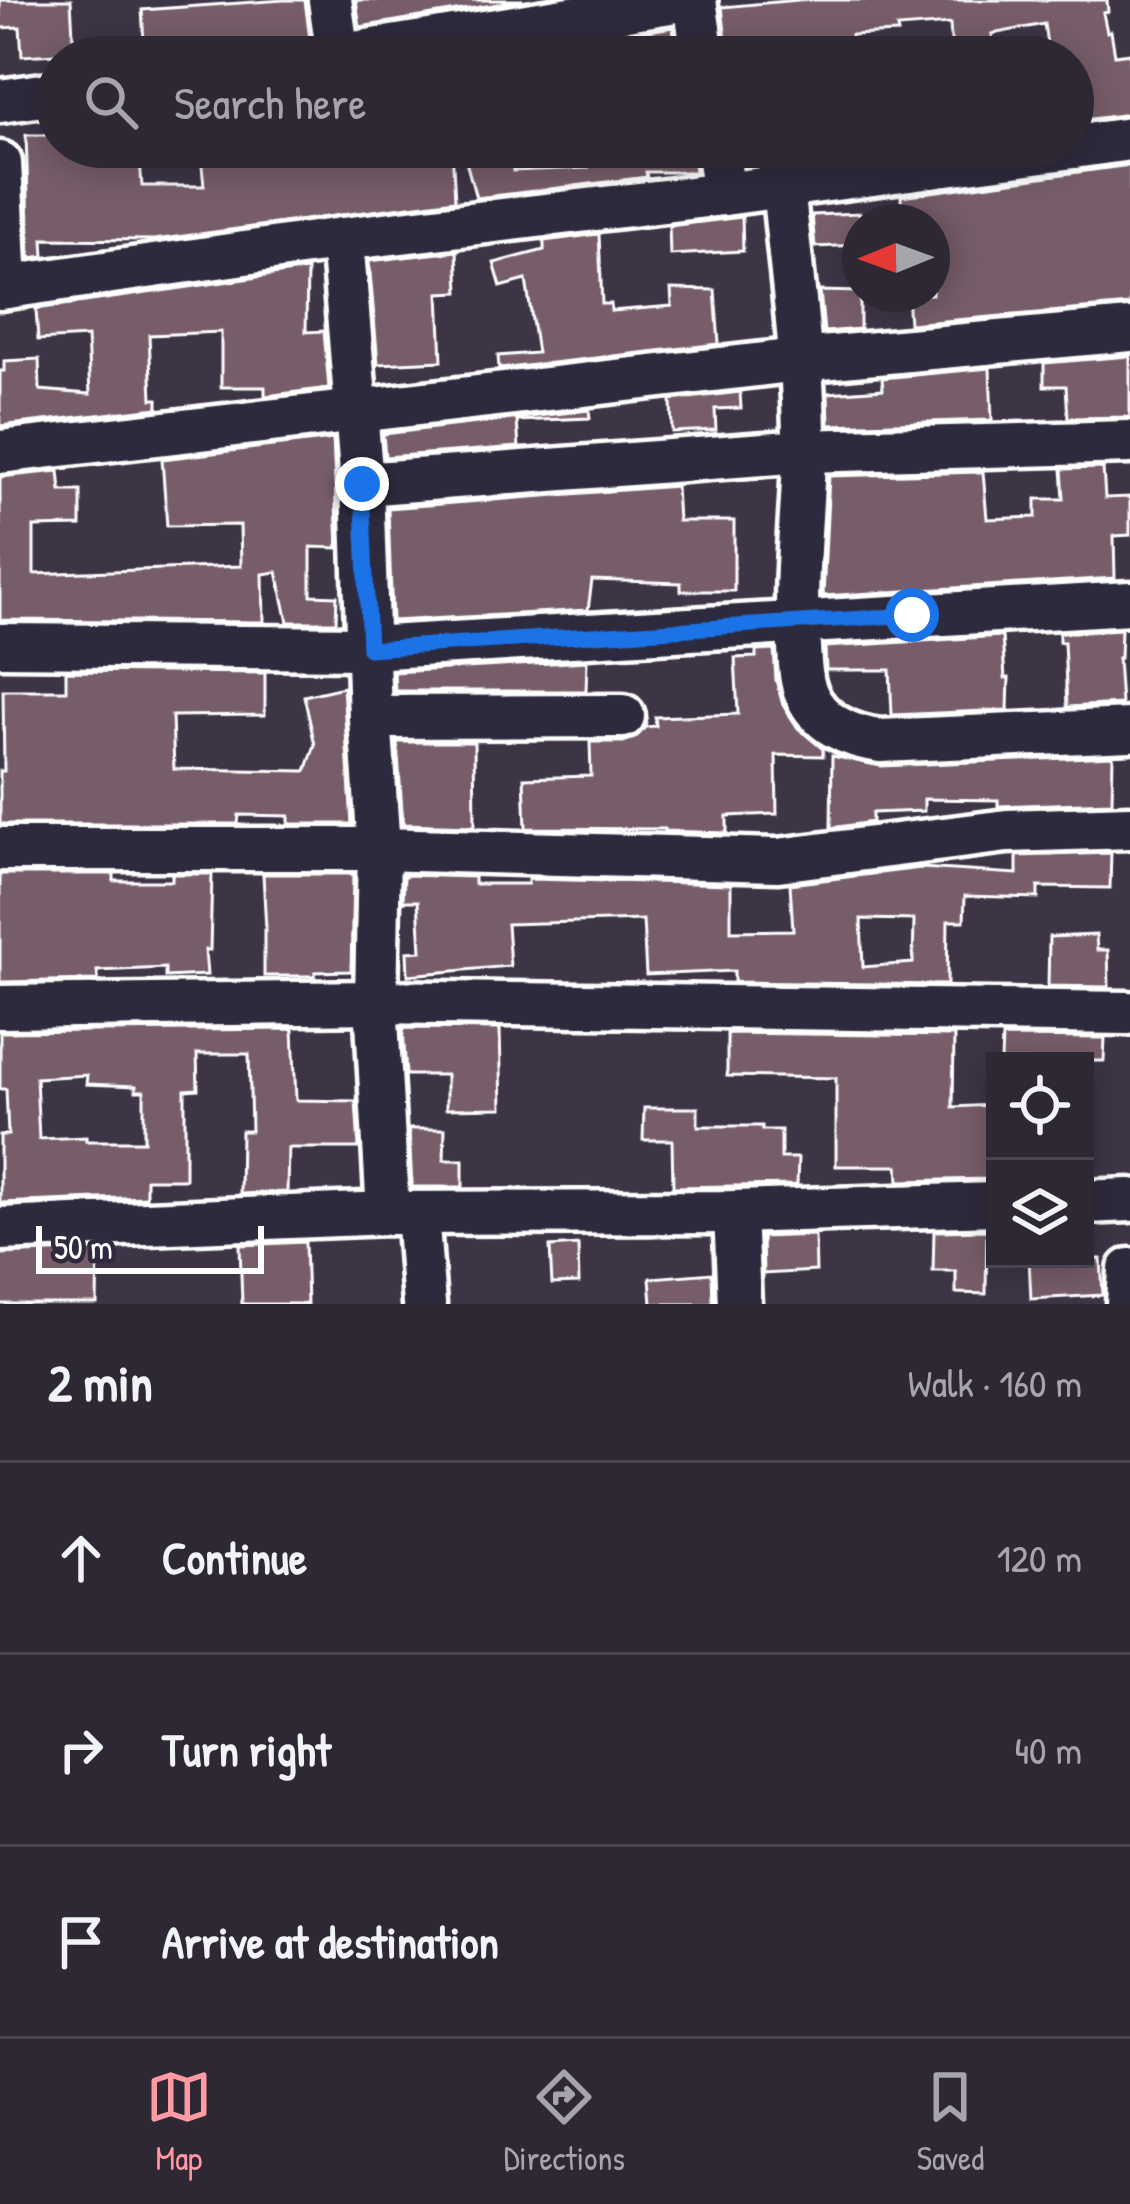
<!DOCTYPE html>
<meta charset="utf-8">
<style>
body{margin:0;font-family:"Patrick Hand",sans-serif;background:#3a3340;color:#f1f3f6}
.controls{position:absolute;right:36px;bottom:36px;display:grid;overflow:hidden;border-radius:0px;box-shadow:0 6px 30px #0003}
.controls button{width:108px;height:108px;display:grid;place-items:center;padding:0;border:0;border-bottom:3px solid #49444f;background:#2e2734;color:#f1f3f6;font:60px sans-serif}
.compass{position:absolute;left:842px;top:204px;width:108px;height:108px;border-radius:50%;background:#2e2734;box-shadow:0 6px 30px #0003;rotate:269deg}
.scale{position:absolute;left:36px;bottom:30px;width:228px;box-sizing:border-box;padding-left:12px;border:6px solid #fff;border-top:0;font-size:33px;line-height:42px;white-space:nowrap;color:#fff;-webkit-text-stroke:9px #2f2a3d;paint-order:stroke}
.stop{position:absolute;width:36px;height:36px;margin:-27px;border:9px solid #1a73e8;border-radius:50%;background:#fff}
.stop.end{background:#1a73e8;border-color:#fff;box-shadow:0 3px 12px #0008}
.list{margin:0;padding:0;list-style:none}
h2{display:flex;justify-content:space-between;align-items:center;height:156px;margin:0;padding:0 48px;font-size:51px}
h2 small{font-size:39px;font-weight:400;color:#a7a5ac}
.list li{display:grid;grid-template-columns:78px 1fr auto;gap:36px;align-items:center;box-sizing:border-box;height:192px;padding:0 48px;border-top:3px solid #49444f}
.list b{display:block;font-size:45px;white-space:nowrap}
.list em{font-size:39px;font-style:normal;color:#a7a5ac}
.icon{flex:none;width:66px;height:66px;fill:none;stroke:currentColor;stroke-width:2;stroke-linecap:round;stroke-linejoin:round}
.map{position:relative;flex:none;width:1130px;height:1304px;overflow:hidden}
.search{position:absolute;background:#2e2734;box-shadow:0 6px 30px #0003;left:36px;right:36px;top:36px;height:132px;display:flex;align-items:center;gap:30px;box-sizing:border-box;padding:0 42px;border-radius:66px;color:#a7a5ac;font-size:45px}
.sheet{height:732px;background:#2e2734}
nav{display:flex;justify-content:space-around;align-items:center;box-sizing:border-box;height:168px;border-top:3px solid #49444f;background:#2e2734;font-size:33px;color:#a7a5ac}
nav a{display:grid;justify-items:center;gap:6px}
nav .on{color:#ff9aa2}
.map>svg:first-child{display:block}
</style>
<div class="map">
<svg width="1130" height="1304" viewBox="0 0 1130 1304">
<rect width="100%" height="100%" fill="#3d3446"/>
<filter id="ink" filterUnits="userSpaceOnUse"><feTurbulence type="fractalNoise" baseFrequency=".00833" numOctaves="2"/><feDisplacementMap in="SourceGraphic" scale="24" xChannelSelector="R" yChannelSelector="G"/><feConvolveMatrix kernelMatrix="1 2 1 2 8 2 1 2 1" color-interpolation-filters="sRGB"/></filter>
<g filter="url(#ink)">
<!-- building -->
<g fill="#765d69" stroke="#fff" stroke-width="3" fill-rule="evenodd">
<polygon points="0,0 71,0 74,53 22,56 20,27 0,28"/>
<polygon points="284,0 305,0 310,40 251,44 252,54 145,57 142,10"/>
<polygon points="356,0 523,0 360,27"/>
<polygon points="798,0 1107,0 1108,12 1103,13 1107,32 1111,31 1115,55 1130,53 1130,114 1076,121 1073,102 1073,57 1049,57 1044,24 992,34 993,54 952,57 950,24 897,28 898,33 851,35 852,44 808,47 808,57 728,57 722,7"/>
<polygon points="673,27 677,57 490,57"/>
<polygon points="26,135 57,135 57,147 139,147 142,186 204,186 200,147 452,147 455,200 154,240 43,239 44,256 30,258"/>
<polygon points="462,147 512,147 513,171 588,168 587,147 692,147 695,172 646,172 647,177 476,198"/>
<polygon points="1130,165 1130,305 909,324 907,294 932,294 932,222 902,222 901,196"/>
<polygon points="860,213 860,245 815,247 812,215"/>
<polygon points="742,217 743,251 670,255 669,226"/>
<polygon points="599,234 602,304 611,304 611,311 672,306 671,289 715,290 719,344 499,369 498,356 537,353 526,280 501,287 494,263 544,250 544,241"/>
<polygon points="457,251 459,292 439,293 442,361 378,364 369,261"/>
<polygon points="307,270 306,332 324,331 329,388 265,396 265,387 221,387 221,332 149,335 152,399 158,399 158,408 0,426 0,371 4,371 4,361 39,359 40,390 90,394 87,337 38,340 36,309"/>
<polygon points="820,291 860,292 860,329 824,332"/>
<polygon points="1130,356 1130,417 1068,418 1066,386 1044,386 1044,363"/>
<polygon points="990,368 992,420 829,425 828,393 883,389 882,378"/>
<polygon points="740,392 741,408 715,409 716,430 672,432 671,400"/>
<polygon points="589,410 590,418 517,421 519,447 385,457 383,434"/>
<polygon points="333,439 338,548 311,547 311,595 337,596 336,622 288,622 277,572 263,574 264,622 0,620 0,477 59,471 61,491 81,491 81,526 34,527 34,574 241,566 240,525 167,526 162,459"/>
<polygon points="1103,468 1105,498 1130,497 1130,535 1114,536 1115,578 823,596 829,476 983,472 987,519 1036,517 1036,499 1064,499 1062,469"/>
<polygon points="676,486 678,521 734,521 734,591 681,591 681,583 592,580 588,610 392,621 388,508"/>
<polygon points="1121,629 1120,658 1118,658 1121,704 1067,707 1064,642 1059,642 1059,633"/>
<polygon points="1002,636 1005,678 1009,678 1008,710 892,715 890,670 826,670 825,647"/>
<polygon points="774,650 776,680 783,705 798,728 823,749 823,756 776,755 777,814 727,816 727,833 664,831 664,829 526,828 524,778 591,776 590,742 623,742 635,738 646,727 656,726 655,717 738,714 735,658 756,657 756,651"/>
<polygon points="587,661 586,691 395,691 394,672"/>
<polygon points="66,671 265,673 265,715 172,716 174,769 306,771 315,745 304,696 343,687 352,824 289,824 289,816 239,815 238,824 0,824 0,771 4,771 3,690 66,690"/>
<polygon points="397,742 474,742 475,826 403,824"/>
<polygon points="832,756 881,766 1113,756 1112,802 998,806 998,800 924,799 924,811 872,813 872,822 831,828"/>
<path d="M1111,853L1110,888L1038,887V898L965,896L964,921H948L947,985L734,982V971L646,975L643,920L507,924L510,966L408,975L407,952L421,951L418,901H403L404,875L474,877V884H528V879L731,884V931L793,930L790,884L921,868L1017,874V856ZM861,919L914,920L913,963L863,967Z"/>
<polygon points="0,874 114,874 114,881 172,881 172,874 212,874 210,950 205,950 207,975 165,977 165,968 97,971 98,980 0,982"/>
<polygon points="263,874 353,874 351,971 315,972 315,976 264,976 264,930 266,930"/>
<polygon points="1096,935 1097,950 1108,950 1109,987 1048,986 1049,937"/>
<polygon points="403,1028 500,1029 502,1108 446,1109 446,1075 406,1075"/>
<path d="M293,1029L296,1100L356,1101L359,1148H288L287,1192L240,1194L241,1131H251L249,1054H197L198,1089L185,1090V1179H146V1197L0,1203V1135H8L6,1089H0V1032ZM87,1075L86,1084L136,1086V1091H144V1141H86V1137L39,1139L36,1078Z"/>
<polygon points="727,1033 954,1036 953,1107 991,1105 994,1145 988,1146 988,1179 899,1181 898,1166 836,1166 836,1078 727,1076"/>
<polygon points="1002,1037 1105,1038 1104,1061 1001,1061"/>
<polygon points="644,1108 698,1108 698,1126 762,1126 762,1130 781,1130 781,1158 798,1158 797,1185 673,1187 672,1140 643,1140"/>
<polygon points="409,1129 445,1129 444,1160 463,1160 463,1187 412,1187"/>
<polygon points="987,1230 986,1294 956,1293 956,1271 933,1271 934,1231"/>
<polygon points="815,1235 816,1271 763,1274 762,1237"/>
<polygon points="305,1242 307,1304 242,1304 240,1245"/>
<polygon points="578,1245 579,1283 552,1284 550,1247"/>
<polygon points="98,1250 97,1304 0,1304 0,1254"/>
<polygon points="1029,1259 1101,1259 1103,1295 1031,1299"/>
<polygon points="712,1273 713,1304 652,1304 650,1278"/>
</g>
<g fill="none" stroke-linecap="round" stroke-linejoin="round">
<defs>
<g id="minor">
<polyline points="330,0 338,56"/>
<polyline points="695,0 703,57"/>
<polyline points="331,57 682,0"/>
<polyline points="0,101 57,93"/>
<polyline points="717,147 724,194"/>
<polyline points="1073,147 1130,139"/>
<polyline points="0,163 6,287"/>
<path d="M783,185C791,274 805,364 804,453C803,518 793,583 799,647C800,663 800,679 806,693C818,723 849,737 880,741L1130,730"/>
<polyline points="0,288 342,239"/>
<polyline points="0,452 799,360 1130,330"/>
<polyline points="362,484 804,451 1130,442"/>
<polyline points="0,645 369,648 1130,603"/>
<polyline points="370,717 623,716"/>
<polyline points="0,849 379,849 778,860 1007,831 1130,827"/>
<polyline points="0,1007 376,1002 1129,1013"/>
<polyline points="1085,1202 1130,1200"/>
<polyline points="735,1212 739,1304"/>
<polyline points="388,1213 376,1002 379,849 370,717 362,484 342,239 724,194 1073,147"/>
<polyline points="417,1213 424,1304"/>
<polyline points="0,1229 388,1213 735,1212 995,1204"/>
<polyline points="1128,1304 1130,1270"/>
</g>
</defs>
<!-- minor casing -->
<use href="#minor" stroke="#fff" stroke-width="51"/>
<!-- minor -->
<use href="#minor" stroke="#2f2a3d" stroke-width="42"/>
</g>
</g>
<g fill="none" stroke-linecap="round" stroke-linejoin="round" filter="url(#ink)">
<!-- route -->
<polyline stroke="#1a73e8" stroke-width="15" points="362,484 369,649 912,615"/>
</g>
</svg>
<div class="controls">
<button><svg class="icon" aria-label="locate" viewBox="0 0 24 24"><circle cx="12" cy="12" r="6"/><path d="M12 2v4M12 18v4M2 12h4M18 12h4"/></svg></button>
<button><svg class="icon" aria-label="layers" viewBox="0 0 24 24"><path d="M12 4l9 5-9 5-9-5zM3 14l9 5 9-5"/></svg></button>
</div>
<svg class="compass" viewBox="-18 -18 36 36"><path d="M0-13l5 13h-10z" fill="#e53935"/><path d="M0 13l5-13h-10z" fill="#a7a5ac"/></svg>
<div class="scale">50 m</div>
<div class="stop" style="left:912px;top:615px"></div>
<div class="stop end" style="left:362px;top:484px"></div>
<div class="search"><svg class="icon" aria-label="search" viewBox="0 0 24 24"><circle cx="10" cy="10" r="6"/><path d="M15 15l6 6"/></svg>Search here</div>
</div>
<section class="sheet">
<h2>2 min<small>Walk · 160 m</small></h2>
<ul class="list">
<li><svg class="icon" aria-label="ahead" viewBox="0 0 24 24"><path d="M12 20V5M6 11l6-6 6 6"/></svg><div><b>Continue</b></div><em>120 m</em></li>
<li><svg class="icon" aria-label="right" viewBox="0 0 24 24"><path d="M7 20v-9h11M14 6l5 5-5 5"/></svg><div><b>Turn right</b></div><em>40 m</em></li>
<li><svg class="icon" aria-label="arrive" viewBox="0 0 24 24"><path d="M6 21V4h12l-3 4 3 4H6"/></svg><div><b>Arrive at destination</b></div></li>
</ul>
</section>
<nav>
<a class="on"><svg class="icon" aria-label="map" viewBox="0 0 24 24"><path d="M3 6l6-2 6 2 6-2v14l-6 2-6-2-6 2zM9 4v14M15 6v14"/></svg>Map</a>
<a><svg class="icon" aria-label="directions" viewBox="0 0 24 24"><path d="M12 3l9 9-9 9-9-9zM9 14v-3h6M13 9l2 2-2 2"/></svg>Directions</a>
<a><svg class="icon" aria-label="saved" viewBox="0 0 24 24"><path d="M7 4h10v16l-5-4-5 4z"/></svg>Saved</a>
</nav>
